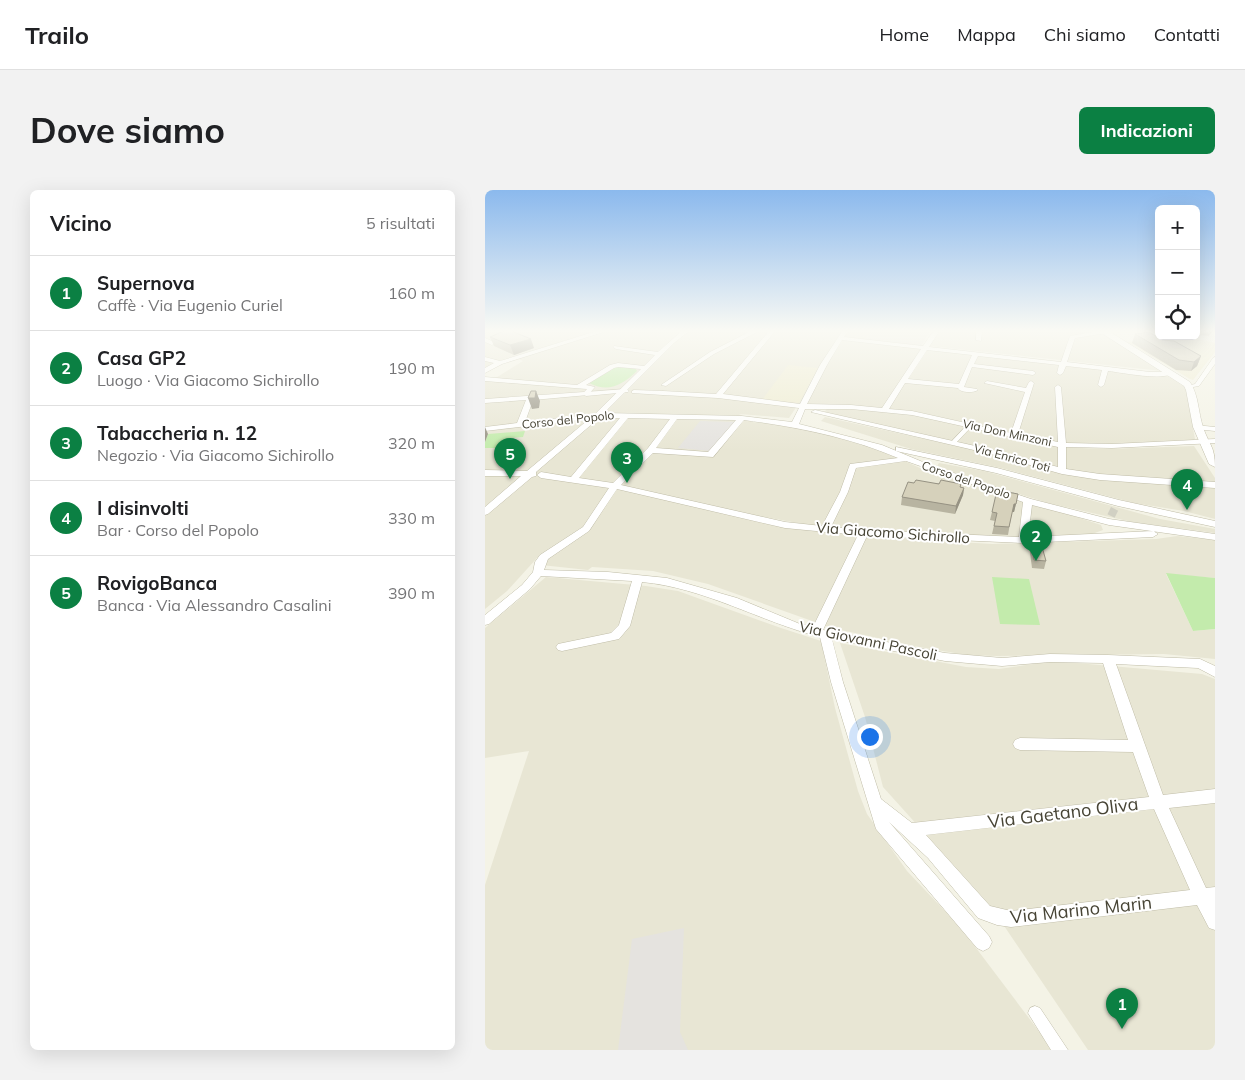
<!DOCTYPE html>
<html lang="it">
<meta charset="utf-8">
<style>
body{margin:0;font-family:Mulish,sans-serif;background:#f2f2f2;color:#202124}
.controls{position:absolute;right:15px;top:15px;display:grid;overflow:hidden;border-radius:8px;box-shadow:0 5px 20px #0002}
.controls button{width:45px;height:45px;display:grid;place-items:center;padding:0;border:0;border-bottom:1px solid #e0e0e0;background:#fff;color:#202124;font:25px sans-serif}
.you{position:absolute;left:384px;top:546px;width:18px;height:18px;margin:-12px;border:4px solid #fff;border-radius:50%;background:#1a73e8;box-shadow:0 0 0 8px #1a73e833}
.badge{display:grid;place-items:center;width:32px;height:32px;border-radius:50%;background:#0b8043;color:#fff;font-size:16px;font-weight:700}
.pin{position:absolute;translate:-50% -41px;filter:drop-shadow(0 1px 2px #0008)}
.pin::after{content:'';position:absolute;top:26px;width:18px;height:15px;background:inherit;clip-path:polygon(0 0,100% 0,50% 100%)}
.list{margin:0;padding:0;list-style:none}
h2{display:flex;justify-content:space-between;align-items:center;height:65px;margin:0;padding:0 20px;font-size:21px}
h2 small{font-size:16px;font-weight:400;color:#757577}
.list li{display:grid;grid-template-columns:32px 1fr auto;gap:15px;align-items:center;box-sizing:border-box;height:75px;padding:0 20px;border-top:1px solid #e0e0e0}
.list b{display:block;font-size:19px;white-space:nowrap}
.list p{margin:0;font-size:16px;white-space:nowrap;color:#757577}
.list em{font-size:16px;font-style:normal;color:#757577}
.icon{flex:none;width:28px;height:28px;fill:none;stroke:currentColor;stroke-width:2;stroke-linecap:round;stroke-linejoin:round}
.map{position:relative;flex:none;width:730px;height:860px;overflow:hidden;border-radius:8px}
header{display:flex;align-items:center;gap:30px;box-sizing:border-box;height:70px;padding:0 25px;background:#fff;border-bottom:1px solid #e0e0e0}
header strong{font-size:24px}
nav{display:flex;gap:28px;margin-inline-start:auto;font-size:18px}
.intro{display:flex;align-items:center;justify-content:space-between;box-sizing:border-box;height:120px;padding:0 30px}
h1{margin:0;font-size:35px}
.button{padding:12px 22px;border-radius:8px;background:#0b8043;color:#fff;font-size:18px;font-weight:700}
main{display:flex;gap:30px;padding:0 30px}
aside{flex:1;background:#fff;border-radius:8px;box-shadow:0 5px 20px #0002}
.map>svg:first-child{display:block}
</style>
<header>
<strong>Trailo</strong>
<nav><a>Home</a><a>Mappa</a><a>Chi siamo</a><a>Contatti</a></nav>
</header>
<div class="intro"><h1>Dove siamo</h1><a class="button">Indicazioni</a></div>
<main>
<aside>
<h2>Vicino<small>5 risultati</small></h2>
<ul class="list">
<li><span class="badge">1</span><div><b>Supernova</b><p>Caffè · Via Eugenio Curiel</p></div><em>160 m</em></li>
<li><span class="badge">2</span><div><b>Casa GP2</b><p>Luogo · Via Giacomo Sichirollo</p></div><em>190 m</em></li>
<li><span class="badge">3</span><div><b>Tabaccheria n. 12</b><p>Negozio · Via Giacomo Sichirollo</p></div><em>320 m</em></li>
<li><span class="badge">4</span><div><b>I disinvolti</b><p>Bar · Corso del Popolo</p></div><em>330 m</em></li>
<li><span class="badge">5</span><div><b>RovigoBanca</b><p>Banca · Via Alessandro Casalini</p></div><em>390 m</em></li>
</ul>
</aside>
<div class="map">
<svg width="730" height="860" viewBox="0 0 730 860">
<rect width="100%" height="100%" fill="#f4f3e6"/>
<!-- residential -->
<g fill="#e8e6d4">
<polygon points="0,140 387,140 380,150 441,158 682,184 700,195 710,249 708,251 643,254 582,253 562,251 433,222 364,215 314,213 304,228 254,224 267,232 306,235 338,243 402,263 435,278 507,299 616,335 618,340 607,344 536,349 329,336 235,319 133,295 99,336 52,368 22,401 0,419 0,189 9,189 38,171 31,168 0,181"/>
<polygon points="456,140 612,140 677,181 444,156"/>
<polygon points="343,218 410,222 454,229 528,248 574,257 620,259 709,256 730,288 730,294 697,293 592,282 481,254 338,223"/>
<polygon points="340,227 485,259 587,285 730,298 730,329 699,321 649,313 516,278 426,259 336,231"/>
<polygon points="454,273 499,281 675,329 730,339 730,343 647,332 563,313 451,278"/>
<polygon points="133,298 299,337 384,347 508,354 671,349 692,346 730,350 730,388 681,384 708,441 730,439 730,469 679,464 512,466 482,465 434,457 347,438 223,394 168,381 107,377 103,380 56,375 70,362 94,347"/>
<polygon points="61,387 161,396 193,401 296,438 336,451 350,518 373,601 382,624 422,681 476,738 568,860 0,860 0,695 44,561 0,568 0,438"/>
<polygon points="355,453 481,477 514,479 569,471 717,484 730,489 730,860 603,860 507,718 398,597 380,527"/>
</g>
<!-- industrial -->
<polygon fill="#e6e3db" points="387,140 446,140 436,156 380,150"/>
<!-- education -->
<g fill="#eeebcf">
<polygon points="674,144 674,146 702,146 730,153 730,162 708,190 705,189 642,152 675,148 672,145"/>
<polygon points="303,175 333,178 314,213 277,210"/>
</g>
<!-- green -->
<g fill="#c3ebac">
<path d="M131,177L150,178L152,181C137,195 124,203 104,193Z"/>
<polygon points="40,241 38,247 25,248 15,258 0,258 0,252 3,244"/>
<polygon points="681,383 730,388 730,439 708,441"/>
<polygon points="507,387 544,389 555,435 515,434"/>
</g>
<!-- parking -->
<g fill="#e5e3df">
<polygon points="498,140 563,140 565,145 498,143"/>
<polygon points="215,231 250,232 225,261 193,258"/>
<polygon points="199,738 195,842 203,860 133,860 147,749"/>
</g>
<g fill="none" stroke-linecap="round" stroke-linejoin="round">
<!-- minor-tunnel -->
<polyline stroke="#d1d0c3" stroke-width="8" stroke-dasharray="8 4.5" stroke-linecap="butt" points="626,326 630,318"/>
<defs>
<g id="pedestrian">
<polygon points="141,199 144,201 143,202 101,206 98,204 101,202"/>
<polygon points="149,200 178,201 181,203 178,205 147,203 147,201"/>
<polygon points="483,234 488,235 470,254 466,254 466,252"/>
<polygon points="550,816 555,818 583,860 566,860 543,823 545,818"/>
</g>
<g id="minor">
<polygon points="115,140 125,140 17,174 0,183 0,178 9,173 0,171 0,167 15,171"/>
<path d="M198,140H205L189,153L119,223L257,226L307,232L314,218L233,208L178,205L175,203L178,201L231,204L285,140H291L238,204L315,214L335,175L358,140H364L359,147L438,156L449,140H455L444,157L576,172L585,146L620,140L622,143L590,148L582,172L665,182H688L689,183C676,191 640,183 623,181L619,195L616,197L613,195L617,180L581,176L578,183L575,185L572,183L574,175L493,166L489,174L548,181L551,183L548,185L487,177L479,197L492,199L493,200C489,203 475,203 473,198L420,193L404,219L427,221L526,243L540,202L499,193L502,191L541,198L544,192L546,191L549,193L533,244L573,252L570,197L573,195L576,197L581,253L627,254L730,249V253L627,258L581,257V279L615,284L730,292V298L615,290L577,284L506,264L326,222L330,220L508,260L573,277V257L427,225L366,219H320L314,234L397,255L445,275L546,309L624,329L730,344V350L624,335L547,315L543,347L668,341L673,344L668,347L538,353L382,346L338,440L460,463L517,468L565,464L623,465L715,469L730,476V487L713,478L631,474L678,605L730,599V613L684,618L721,698L730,697V740L724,738L712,715L526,737L512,735L493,728L443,668L404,632L504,746L507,752L504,758L498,761L492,758L391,639L346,492L335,447C274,431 220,398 157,392L145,436L134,449L77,461L73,460L71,457L73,454L126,443L134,435L147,391L56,386L45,399L4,434L0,435V425L37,395L48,382L50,372L55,365L98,337L124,298L56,288L52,285L56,282L86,287L135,228H114L51,282V286L47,287L3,324L0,325V317L36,286H0V280L42,281L104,229L0,241V237L32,233L41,210L0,213V209L99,202L102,199L0,191V187L92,195L125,175L133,173L159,176L170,165L131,159L128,157L129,156L173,162ZM357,150L436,159L397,218L366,215L322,214L342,175ZM442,160L487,165L474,194L423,189ZM133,177L156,179L110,224L40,232L48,210L103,205L110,197L101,195L129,178ZM143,228L185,229L163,258L128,293L94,288ZM192,229L251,230L223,262L171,258ZM259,230C311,237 364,247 413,268L365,274L355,302L337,336L300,332L136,295L168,263L228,267ZM421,271L538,312L534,347L379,340L346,337L363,302L371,278ZM132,299L300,338L373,345L328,437L315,434L252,408L182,388L123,382L59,380L63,369L104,341ZM347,449L460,471L517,476L565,472L618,473L643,550L535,548L530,550L528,554L530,558L535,560L648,562L664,607L427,633L396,609L358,492ZM669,619L705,700L526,721L505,716L441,645Z"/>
<polygon points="268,140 276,140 229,164 181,196 176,195 225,162"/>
<polygon points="491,140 497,140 496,151 491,150"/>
<polygon points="0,148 9,152 10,153 7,155 0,152"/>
<polygon points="730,167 730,174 714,196 702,198 702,196 710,194 728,168"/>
<polygon points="710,235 730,237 730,241 710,239"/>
<polygon points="411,257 512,278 634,310 730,331 730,337 633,316 511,283 411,261"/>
</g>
<path id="tertiary" d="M612,140H622L705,192C714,206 713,222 718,237C724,255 730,256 730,277L724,274L708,237L701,200L699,196Z"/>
</defs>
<!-- pedestrian casing -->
<use href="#pedestrian" stroke="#c0bda8" stroke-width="1"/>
<!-- minor casing -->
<use href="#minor" stroke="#c0bda8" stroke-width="1"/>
<!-- tertiary casing -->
<use href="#tertiary" stroke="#c0bda8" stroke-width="1"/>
<!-- pedestrian -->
<use href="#pedestrian" fill="#fff" fill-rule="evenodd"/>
<!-- minor -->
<use href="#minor" fill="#fff" fill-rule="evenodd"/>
<!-- tertiary -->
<use href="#tertiary" fill="#fff" fill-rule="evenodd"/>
</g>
<!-- wall -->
<g fill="#b8b4a1">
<polygon points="711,140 729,140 723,146 711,145"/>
<polygon points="650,144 677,150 716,166 712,176 706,181 691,180 647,153"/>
<polygon points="5,147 49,158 29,165 9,156"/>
<polygon points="429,293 476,294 476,297 479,298 478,305 470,324 416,315 417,307"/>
<polygon points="533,304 529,322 527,322 523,345 507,344 510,331 505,330 507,322"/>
<polygon points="546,347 561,371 559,379 547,378 544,355"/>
</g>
<!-- shaded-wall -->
<g fill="#969283">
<polygon points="725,140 729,140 723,146"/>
<polygon points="46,149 49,158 29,165 25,155"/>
<polygon points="716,166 712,176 706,181 709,172"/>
<polygon points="51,201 55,211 54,218 47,219 43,208"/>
<polygon points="0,237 3,244 0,252"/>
<polygon points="479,298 478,305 470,324 471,316"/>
<polygon points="529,314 531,314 529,322 527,322"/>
</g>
<!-- building -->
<g fill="#d6d1bb" stroke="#969283">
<polygon points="21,140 24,140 46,149 25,155 5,147"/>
<polygon points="664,142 677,150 689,151 716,166 709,172 694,170 650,144"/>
<polygon points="46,201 51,201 50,208 43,208"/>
<polygon points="431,290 454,294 456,290 476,294 475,297 479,298 471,316 417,307 423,292 429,293"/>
<polygon points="512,300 533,304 531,314 529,314 524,337 509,336 512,323 507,322"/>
<polygon points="554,346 561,371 549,370 546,347"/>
</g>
<!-- sky -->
<linearGradient id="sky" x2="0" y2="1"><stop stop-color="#8bb9ed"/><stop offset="0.54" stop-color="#fafaf4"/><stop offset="1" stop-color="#fafaf4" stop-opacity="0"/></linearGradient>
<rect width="730" height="261" fill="url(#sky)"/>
<g text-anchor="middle" stroke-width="4" stroke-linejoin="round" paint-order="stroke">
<!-- far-street labels -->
<g font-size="12" fill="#474435" stroke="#fff">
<text transform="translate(83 230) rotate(-6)" y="4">Corso del Popolo</text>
<text transform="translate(522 243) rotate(12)" y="4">Via Don Minzoni</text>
<text transform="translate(527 268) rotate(15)" y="4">Via Enrico Toti</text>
<text transform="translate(481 290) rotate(19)" y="4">Corso del Popolo</text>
</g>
<!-- street labels -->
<g font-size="15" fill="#474435" stroke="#fff">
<text transform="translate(408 343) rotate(4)" y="5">Via Giacomo Sichirollo</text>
<text transform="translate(383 451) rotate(12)" y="5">Via Giovanni Pascoli</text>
</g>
<!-- near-street labels -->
<g font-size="18" fill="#474435" stroke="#fff">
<text transform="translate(578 623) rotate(-7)" y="6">Via Gaetano Oliva</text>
<text transform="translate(596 720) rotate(-6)" y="6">Via Marino Marin</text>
</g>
</g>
</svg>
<div class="controls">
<button>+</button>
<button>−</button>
<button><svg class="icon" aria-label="locate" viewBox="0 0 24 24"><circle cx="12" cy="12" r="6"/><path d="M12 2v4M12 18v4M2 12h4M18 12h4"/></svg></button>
</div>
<div class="you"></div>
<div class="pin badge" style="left:637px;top:839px">1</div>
<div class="pin badge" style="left:551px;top:371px">2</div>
<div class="pin badge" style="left:142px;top:293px">3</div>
<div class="pin badge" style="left:702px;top:320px">4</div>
<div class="pin badge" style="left:25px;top:289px">5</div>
</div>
</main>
